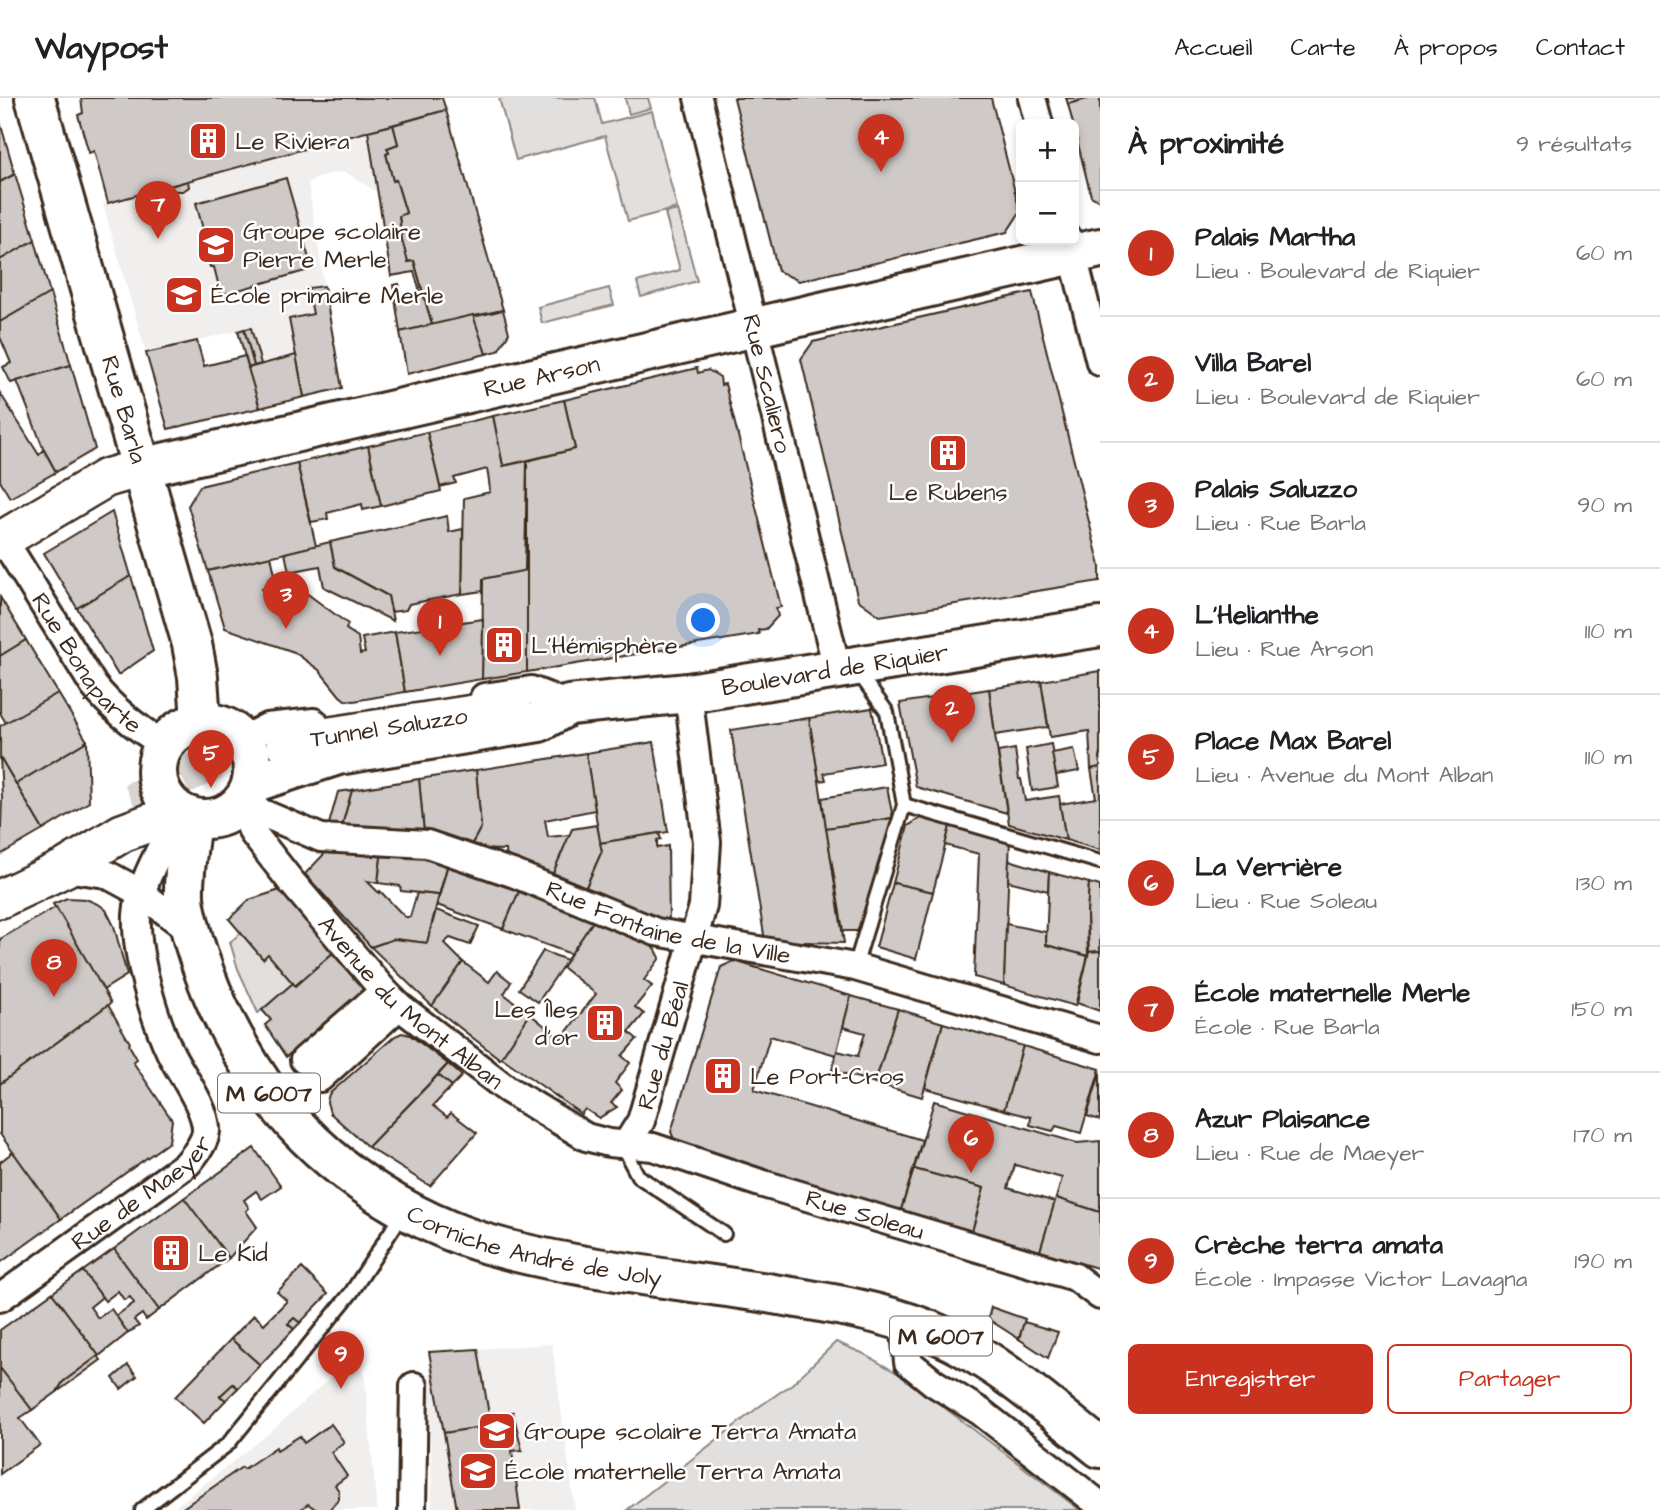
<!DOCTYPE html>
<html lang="fr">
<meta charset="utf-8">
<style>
body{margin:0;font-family:"Architects Daughter",sans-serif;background:#f2f2f2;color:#202124}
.controls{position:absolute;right:21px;top:21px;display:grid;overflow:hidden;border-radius:10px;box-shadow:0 4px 10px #0003}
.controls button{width:63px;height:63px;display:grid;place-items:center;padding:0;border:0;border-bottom:2px solid #e0e0e0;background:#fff;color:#202124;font:35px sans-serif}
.you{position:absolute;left:704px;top:523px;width:24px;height:24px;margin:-18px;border:5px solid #fff;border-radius:50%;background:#1a73e8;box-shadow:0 0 0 10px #1a73e833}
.badge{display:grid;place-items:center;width:46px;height:46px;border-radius:50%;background:#c8321e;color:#fff;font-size:23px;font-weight:700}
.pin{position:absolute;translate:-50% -58px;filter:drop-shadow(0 2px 4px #0008)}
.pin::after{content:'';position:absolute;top:37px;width:24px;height:21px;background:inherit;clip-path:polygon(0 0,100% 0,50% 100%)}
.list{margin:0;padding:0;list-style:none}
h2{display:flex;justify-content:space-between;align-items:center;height:91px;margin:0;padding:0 28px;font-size:30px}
h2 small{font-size:23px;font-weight:400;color:#757577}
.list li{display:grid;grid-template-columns:46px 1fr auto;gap:21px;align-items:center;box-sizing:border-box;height:126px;padding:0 28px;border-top:2px solid #e0e0e0}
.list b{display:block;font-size:26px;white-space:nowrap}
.list p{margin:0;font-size:23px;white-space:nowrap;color:#757577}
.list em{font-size:23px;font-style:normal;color:#757577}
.actions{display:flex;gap:14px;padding:21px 28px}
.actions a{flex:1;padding:16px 0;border:2px solid #c8321e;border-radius:10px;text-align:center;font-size:24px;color:#c8321e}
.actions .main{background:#c8321e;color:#fff}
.map{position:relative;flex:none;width:1100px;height:1412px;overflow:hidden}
header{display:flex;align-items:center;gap:42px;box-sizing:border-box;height:98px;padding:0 35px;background:#fff;border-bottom:2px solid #e0e0e0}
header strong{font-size:33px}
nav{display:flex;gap:38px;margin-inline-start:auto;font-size:24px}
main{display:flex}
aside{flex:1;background:#fff}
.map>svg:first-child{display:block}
</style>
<header>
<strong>Waypost</strong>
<nav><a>Accueil</a><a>Carte</a><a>À propos</a><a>Contact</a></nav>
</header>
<main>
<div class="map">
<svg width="1100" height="1412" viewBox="0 0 1100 1412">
<rect width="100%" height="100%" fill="#fff"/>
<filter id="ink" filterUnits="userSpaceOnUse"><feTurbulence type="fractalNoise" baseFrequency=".0143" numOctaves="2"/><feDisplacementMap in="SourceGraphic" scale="14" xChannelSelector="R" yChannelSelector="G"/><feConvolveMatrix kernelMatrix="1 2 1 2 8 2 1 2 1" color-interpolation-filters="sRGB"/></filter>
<g filter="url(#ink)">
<!-- built -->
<g fill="#f1efee">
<polygon points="368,33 377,94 345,74 328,76 308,84 324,187 308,190 313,216 296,257 248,270 237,233 146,255 103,106"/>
<polygon points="552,1246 575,1412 432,1412 429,1254"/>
<polygon points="362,1250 377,1412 171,1412 272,1333"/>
</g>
<!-- green -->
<g fill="#e2e0de" stroke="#8e857e" stroke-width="2">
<polygon points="499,0 595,0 602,26 652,13 677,110 628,123 605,38 516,62"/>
<polygon points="625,0 648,0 651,10 629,16"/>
<polygon points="678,112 697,183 641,199 637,184 680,172 665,115"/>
<polygon points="609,190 614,207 542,225 538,209"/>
<polygon points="241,835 262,860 268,856 293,885 258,915 238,871 230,844"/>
<polygon points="836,1244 862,1255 904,1279 1080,1412 627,1412 760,1308 792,1286"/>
</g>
<!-- building -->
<g fill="#cfcac7" stroke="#3b2a1e" stroke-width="2">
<polygon points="81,0 442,0 446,12 108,105 94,53 89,55 78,17 83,15"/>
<polygon points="734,0 991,0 1020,114 1007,134 799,183 778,173"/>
<polygon points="1066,0 1091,0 1068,6"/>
<polygon points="1091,0 1100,0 1100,103 1091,98 1068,6"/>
<polygon points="446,12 503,212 432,227 414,163 408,164 402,142 399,118 406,115 396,82 393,83 386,56 389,55 387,50 398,46 393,27"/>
<polygon points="0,24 15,76 0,84"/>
<polygon points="393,27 398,46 387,50 389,55 386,56 393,83 396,82 406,115 399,118 402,142 408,164 414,163 432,227 400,234 393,187 399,186 403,202 421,197 414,174 391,178 368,33"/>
<polygon points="15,76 35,142 0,162 0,84"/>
<polygon points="286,80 312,171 221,197 214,169 210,169 201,136 204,135 196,105"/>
<polygon points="188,83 189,89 183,93 171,93 170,88"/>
<polygon points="35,142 50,195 0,224 0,162"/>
<polygon points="324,188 342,290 304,299 289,221 313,216 308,190"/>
<polygon points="1032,194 1100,468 1100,483 880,518 858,502 801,261 813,244"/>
<polygon points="50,195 71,267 11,285 3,269 11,265 0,239 0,224"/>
<polygon points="503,212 509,235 498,253 486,256 473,219"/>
<polygon points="473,217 486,256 407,276 400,234"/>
<polygon points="251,230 261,266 254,268 244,231"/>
<polygon points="244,231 254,268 248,270 238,233"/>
<polygon points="197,243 204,268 245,258 260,310 168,331 146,255"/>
<polygon points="296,257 304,299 260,310 248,270"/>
<polygon points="71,267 95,351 56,374 44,352 17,283"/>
<polygon points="697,270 698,275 708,272 720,279 721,287 725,286 781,509 776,510 778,518 766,531 758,532 759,536 527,574 527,363 575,351 564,302"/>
<polygon points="0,295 39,357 44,352 56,374 10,400 0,383"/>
<polygon points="564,302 575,351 503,368 493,318"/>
<polygon points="493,318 503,368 527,363 525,473 483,481 483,493 462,496 464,400 490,394 489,383 487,371 454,380 456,385 440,389 427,334"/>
<polygon points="427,334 441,393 381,408 368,348"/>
<polygon points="368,348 381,408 363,412 362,406 327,415 328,421 311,424 297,365"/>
<polygon points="297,365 316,448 208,473 188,408 200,388"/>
<polygon points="112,414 131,478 77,510 44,455"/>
<polygon points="447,418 449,434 463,431 462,496 409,506 406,512 391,514 388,498 335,469 330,444"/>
<polygon points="330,444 335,469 388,498 393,523 324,489 320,468 289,474 285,455"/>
<polygon points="271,458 277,486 262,490 265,496 297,488 348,526 346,531 358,539 360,556 365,555 362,540 395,534 405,594 354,603 345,602 340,598 319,572 294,554 225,530 208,473"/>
<polygon points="527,472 527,574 482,581 483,481"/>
<polygon points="131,478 153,553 118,577 77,510"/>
<polygon points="0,499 26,542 0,558"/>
<polygon points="483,521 482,581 405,594 395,534"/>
<polygon points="26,542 58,595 6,625 0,615 0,558"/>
<polygon points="1100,573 1100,669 1091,671 1089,633 1050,639 1041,583"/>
<polygon points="1041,583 1048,629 995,637 989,591"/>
<polygon points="989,591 995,637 1007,715 916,689 900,605"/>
<polygon points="58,595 87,643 16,686 0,659 0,628"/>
<polygon points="872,610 882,665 824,675 826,682 819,683 809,620"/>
<polygon points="809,620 819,683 844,845 765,843 731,632"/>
<polygon points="87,643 89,704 43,732 16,686"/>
<polygon points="654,644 668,734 600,745 586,655"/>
<polygon points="1051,646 1058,689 1032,693 1026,651"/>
<polygon points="1015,651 1019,681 1021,681 1025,703 1059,698 1066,742 1009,726 998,654"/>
<polygon points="1074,651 1079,673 1056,677 1052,655"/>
<polygon points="586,655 595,712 545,722 548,739 570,737 552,778 507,763 506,752 469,751 481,729 476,672"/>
<polygon points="0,659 43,732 0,757 2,700"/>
<polygon points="1100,669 1100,752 1066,742 1060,706 1096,700 1091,671"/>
<polygon points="476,672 481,729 469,751 424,735 419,681"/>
<polygon points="419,681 424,735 340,734 352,692"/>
<polygon points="887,689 893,720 826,730 822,700"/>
<polygon points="352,692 340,734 327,733 338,694"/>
<polygon points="924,718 951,725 933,794 893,785 908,728"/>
<polygon points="893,720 885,756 858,833 843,833 826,730"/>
<polygon points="951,725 1010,740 1004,887 974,879 979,756 945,747"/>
<polygon points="597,727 602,753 586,789 553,775 572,731"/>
<polygon points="659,735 661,741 657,742 657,750 668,748 669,829 603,805 586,789 602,753 600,745"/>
<polygon points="382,752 378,785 367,783 379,795 380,793 405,819 410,819 417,795 439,797 427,845 394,841 371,849 305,776 327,753"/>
<polygon points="382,752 449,762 439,797 401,793 400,788 378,785"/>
<polygon points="449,762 521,789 503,831 437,807"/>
<polygon points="1009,762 1049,774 1048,793 1008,783"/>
<polygon points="1049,774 1089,785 1087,817 1088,858 1046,847"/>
<polygon points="893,785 933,794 916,861 876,849"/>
<polygon points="1089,785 1100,788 1100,853 1089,854 1087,817"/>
<polygon points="521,789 596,819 571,856 503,831"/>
<polygon points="280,792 334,854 295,888 268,856 263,861 229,821 249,802"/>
<polygon points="67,800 86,801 100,807 106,812 114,828 127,877 103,892 53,806"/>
<polygon points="56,809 111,905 0,986 0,841"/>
<polygon points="436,812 479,828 470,847 450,840 444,845 463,864 432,908 371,849 394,841 427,845"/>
<polygon points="596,819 631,832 656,852 660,860 644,882 652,888 635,909 644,916 629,934 637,941 622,958 630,965 615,985 622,992 611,1005 617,1009 599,1020 585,1011 581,1016 501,959 530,916 561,941 596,896 562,869"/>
<polygon points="1006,826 1046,834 1046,847 1088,858 1075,908 1004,887"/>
<polygon points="543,853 567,862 538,904 519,891"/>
<polygon points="1100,853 1100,913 1077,905 1089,854"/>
<polygon points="334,854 365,890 286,959 265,927 271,922 262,912 293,885 295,888"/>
<polygon points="734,863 851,898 836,957 770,938 754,992 922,1042 901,1112 676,1046 671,1034 721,869"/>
<polygon points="463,864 489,884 497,873 511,884 504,896 530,916 500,961 432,908"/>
<polygon points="851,898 898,911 875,985 832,972 837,953 858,958 865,935 843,929"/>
<polygon points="108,907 130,945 129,947 137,961 133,964 172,1022 169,1044 61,1121 0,1036 0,986"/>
<polygon points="898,911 943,925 922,999 875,985"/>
<polygon points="943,925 1023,948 1004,1012 925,990"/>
<polygon points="402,935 410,937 448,966 368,1049 330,1015 327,1004 329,996 395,938"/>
<polygon points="1023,948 1100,971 1081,1035 1056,1028 1053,1033 1030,1027 1031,1019 1004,1012"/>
<polygon points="448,966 462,978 452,988 438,977"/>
<polygon points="1100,975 1100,1022 1087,1018"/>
<polygon points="438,977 452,988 433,1008 447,1019 451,1015 477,1035 430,1088 368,1049"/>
<polygon points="934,1003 1077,1045 1100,1043 1100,1114 1056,1100 1062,1080 1015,1067 1008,1090 1055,1104 1040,1153 972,1133 984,1090 914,1071"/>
<polygon points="254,1050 281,1088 262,1101 256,1093 244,1102 249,1110 246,1113 257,1129 229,1160 184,1100"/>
<polygon points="13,1054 61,1121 0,1165 0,1064"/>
<polygon points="914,1071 984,1090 972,1133 901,1112"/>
<polygon points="184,1100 229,1160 159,1212 114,1151"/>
<polygon points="1056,1100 1100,1114 1100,1171 1040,1153"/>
<polygon points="114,1151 159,1212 146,1222 142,1216 134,1222 139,1228 128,1235 116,1218 134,1205 130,1199 124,1202 118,1193 105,1203 83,1173"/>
<polygon points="302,1170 328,1196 300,1225 294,1220 288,1226 294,1231 260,1267 231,1241 254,1217 264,1226 287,1203 277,1194"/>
<polygon points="83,1173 102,1199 90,1209 98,1220 111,1211 128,1235 99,1258 52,1195"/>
<polygon points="52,1195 99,1258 63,1284 57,1294 32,1312 0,1270 0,1232"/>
<polygon points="991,1209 1025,1221 1019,1241 988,1221"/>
<polygon points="294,1220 300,1225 294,1231 288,1226"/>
<polygon points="1024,1224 1058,1234 1048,1260 1019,1241"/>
<polygon points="231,1241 260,1267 238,1290 233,1286 220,1298 226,1302 204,1325 175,1299"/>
<polygon points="478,1251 489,1317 481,1319 482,1329 444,1335 429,1254"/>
<polygon points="98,1258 101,1262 57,1294 63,1284"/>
<polygon points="128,1267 137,1278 121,1291 113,1280"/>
<polygon points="0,1270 32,1312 20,1320 40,1347 0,1376"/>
<polygon points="233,1286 238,1290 226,1302 220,1298"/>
<polygon points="513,1314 522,1352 512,1353 520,1412 457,1412 444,1335 482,1329 481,1319"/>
<polygon points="331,1326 344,1344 331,1354 347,1378 335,1387 339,1393 339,1401 329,1412 317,1412 308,1406 300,1412 180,1412 242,1369 244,1371 276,1349 277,1352 300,1338 304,1345"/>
</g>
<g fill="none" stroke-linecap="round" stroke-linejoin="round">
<!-- secondary-tunnel -->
<polyline stroke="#d8d4d2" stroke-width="37" stroke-dasharray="37 18" stroke-linecap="butt" points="132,703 222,659 285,645"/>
<defs>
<g id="lane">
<polyline points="904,707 1100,764"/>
<polyline points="855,869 904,707 887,614 857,573"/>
<polyline points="626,1047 630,1063 638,1078 724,1136"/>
<polyline points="142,1412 228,1346 351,1195 403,1115"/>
</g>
<g id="street">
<path id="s1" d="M698,0L837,571"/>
<polyline points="1032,0 1039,26"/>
<polyline points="1069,142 1100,264"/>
<path id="s2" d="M0,436L94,588C114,613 137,630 163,646"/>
<polyline points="484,599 531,592 569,607"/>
<polyline points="242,642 267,629 314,624"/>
<path id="s3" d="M241,706L253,735L289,781L384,893L399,908L507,991L586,1039L609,1045L653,1049L760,1085L1075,1179L1100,1198"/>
<path id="s4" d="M241,706L321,740L427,746L515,776L656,834L855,869L1100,941"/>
<polyline points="65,770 106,776 141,795 191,833"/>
<polyline points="304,962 384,893"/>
<polyline points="320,980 399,908"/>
<path id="s5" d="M626,1047L641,1023L703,808L707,744L688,595"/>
<path id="s6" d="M0,1200L188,1065C195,1056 205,1045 206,1033C207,1011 181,976 171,956C154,920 135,856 137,817C138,788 166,742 179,714"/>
<polyline points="904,1224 908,1264 934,1285 981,1314 1100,1407"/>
<polyline points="412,1412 414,1288"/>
</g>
<g id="secondary">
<polyline points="0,443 106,380 141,370"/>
<path id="s7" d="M285,645L512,610"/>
<polyline points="0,801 65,770 122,735 179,714"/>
</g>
<g id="primary">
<path id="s8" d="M35,0L192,546L198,579L201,624"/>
<path id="s9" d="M141,370L1100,150"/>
<circle cx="205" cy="673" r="48"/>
<path id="s10" d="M252,685L338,657L539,624L569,607L688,595L1100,529"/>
<path id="s11" d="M191,719C189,745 183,773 184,799C185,813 190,828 193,841C208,890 224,926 251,969C307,1059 404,1125 505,1151C595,1174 688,1182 779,1197C829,1205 880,1213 928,1232C990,1256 1048,1309 1100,1350"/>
</g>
</defs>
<!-- lane casing -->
<use href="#lane" stroke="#3b2a1e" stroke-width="18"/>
<!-- street casing -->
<use href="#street" stroke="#3b2a1e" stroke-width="32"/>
<!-- secondary casing -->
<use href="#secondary" stroke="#3b2a1e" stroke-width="42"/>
<!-- primary casing -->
<use href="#primary" stroke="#3b2a1e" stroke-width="44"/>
<!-- lane -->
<use href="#lane" stroke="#fff" stroke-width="12"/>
<!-- street -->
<use href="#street" stroke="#fff" stroke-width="26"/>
<!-- secondary -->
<use href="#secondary" stroke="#fff" stroke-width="37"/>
<!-- primary -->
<use href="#primary" stroke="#fff" stroke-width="38"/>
</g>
</g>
<!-- icons -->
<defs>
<symbol id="building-square" viewBox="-11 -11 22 22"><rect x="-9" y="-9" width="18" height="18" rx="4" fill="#c8321e" stroke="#fff"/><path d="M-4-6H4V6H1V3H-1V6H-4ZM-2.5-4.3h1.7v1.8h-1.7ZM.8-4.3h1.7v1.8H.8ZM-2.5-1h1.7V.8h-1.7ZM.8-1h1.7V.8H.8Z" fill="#fff"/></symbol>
<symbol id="school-square" viewBox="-11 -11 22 22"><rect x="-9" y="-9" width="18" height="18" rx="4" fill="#c8321e" stroke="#fff"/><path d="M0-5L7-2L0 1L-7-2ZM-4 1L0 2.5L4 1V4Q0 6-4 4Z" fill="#fff"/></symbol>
</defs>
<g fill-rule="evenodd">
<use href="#building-square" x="186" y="21" width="44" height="44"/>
<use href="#school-square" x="194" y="125" width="44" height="44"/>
<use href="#school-square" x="162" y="175" width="44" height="44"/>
<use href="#building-square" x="926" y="333" width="44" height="44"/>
<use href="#building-square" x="482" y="525" width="44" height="44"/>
<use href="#building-square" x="583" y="903" width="44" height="44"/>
<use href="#building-square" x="701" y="956" width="44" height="44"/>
<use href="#building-square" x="149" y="1133" width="44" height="44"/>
<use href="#school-square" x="475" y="1311" width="44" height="44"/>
<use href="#school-square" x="456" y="1351" width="44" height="44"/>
</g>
<g text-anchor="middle" stroke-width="5" stroke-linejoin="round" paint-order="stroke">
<!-- shield labels -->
<g fill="#fff" stroke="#766a62" stroke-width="2">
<rect x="218" y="975.5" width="102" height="39" rx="5"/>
<rect x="890" y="1218.5" width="102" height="39" rx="5"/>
</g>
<g font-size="23" font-weight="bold" fill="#3b2a1e">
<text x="269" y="1003">M 6007</text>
<text x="941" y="1246">M 6007</text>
</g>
<!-- poi labels -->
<g font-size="24" fill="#3b2a1e" stroke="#fff" text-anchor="start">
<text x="235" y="51">Le Riviera</text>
<text x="243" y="141">Groupe scolaire<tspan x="243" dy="28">Pierre Merle</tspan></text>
<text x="211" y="205">École primaire Merle</text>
<text x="948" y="402" text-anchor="middle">Le Rubens</text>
<text x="531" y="555">L'Hémisphère</text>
<text x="578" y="919" text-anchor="end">Les Îles<tspan x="578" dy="28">d'or</tspan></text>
<text x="750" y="986">Le Port-Cros</text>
<text x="198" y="1163">Le Kid</text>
<text x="524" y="1341">Groupe scolaire Terra Amata</text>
<text x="505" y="1381">École maternelle Terra Amata</text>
</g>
<!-- street labels -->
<g font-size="24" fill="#3b2a1e" stroke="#fff">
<text dy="8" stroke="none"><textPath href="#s9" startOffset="411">Rue Arson</textPath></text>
<text dy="8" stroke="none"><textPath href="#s1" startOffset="294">Rue Scaliero</textPath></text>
<text dy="8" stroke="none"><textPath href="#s8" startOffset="324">Rue Barla</textPath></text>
<text dy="8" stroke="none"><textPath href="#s2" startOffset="156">Rue Bonaparte</textPath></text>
<text dy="8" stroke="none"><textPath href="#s10" startOffset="597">Boulevard de Riquier</textPath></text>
<text dy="8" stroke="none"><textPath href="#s7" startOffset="105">Tunnel Saluzzo</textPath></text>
<text dy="8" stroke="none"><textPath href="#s4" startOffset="448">Rue Fontaine de la Ville</textPath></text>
<text dy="8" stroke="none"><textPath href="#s3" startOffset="264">Avenue du Mont Alban</textPath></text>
<text dy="8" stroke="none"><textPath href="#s5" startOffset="107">Rue du Béal</textPath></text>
<text dy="8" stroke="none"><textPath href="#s6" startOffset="177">Rue de Maeyer</textPath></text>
<text dy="8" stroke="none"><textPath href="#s3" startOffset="777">Rue Soleau</textPath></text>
<text dy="8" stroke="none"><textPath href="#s11" startOffset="612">Corniche André de Joly</textPath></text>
</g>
</g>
</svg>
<div class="controls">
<button>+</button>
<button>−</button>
</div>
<div class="you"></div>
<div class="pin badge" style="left:440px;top:558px">1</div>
<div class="pin badge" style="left:952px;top:645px">2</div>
<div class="pin badge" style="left:286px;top:531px">3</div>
<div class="pin badge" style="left:881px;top:74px">4</div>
<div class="pin badge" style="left:211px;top:690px">5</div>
<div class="pin badge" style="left:971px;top:1075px">6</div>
<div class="pin badge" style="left:158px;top:141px">7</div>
<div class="pin badge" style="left:54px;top:899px">8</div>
<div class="pin badge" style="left:341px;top:1291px">9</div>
</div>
<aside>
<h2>À proximité<small>9 résultats</small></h2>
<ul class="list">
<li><span class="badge">1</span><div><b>Palais Martha</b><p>Lieu · Boulevard de Riquier</p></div><em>60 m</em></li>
<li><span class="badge">2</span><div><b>Villa Barel</b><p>Lieu · Boulevard de Riquier</p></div><em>60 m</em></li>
<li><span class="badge">3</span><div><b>Palais Saluzzo</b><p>Lieu · Rue Barla</p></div><em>90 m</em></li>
<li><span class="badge">4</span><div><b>L'Helianthe</b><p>Lieu · Rue Arson</p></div><em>110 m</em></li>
<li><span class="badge">5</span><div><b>Place Max Barel</b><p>Lieu · Avenue du Mont Alban</p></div><em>110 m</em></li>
<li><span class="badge">6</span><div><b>La Verrière</b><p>Lieu · Rue Soleau</p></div><em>130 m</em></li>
<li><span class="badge">7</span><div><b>École maternelle Merle</b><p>École · Rue Barla</p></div><em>150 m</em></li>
<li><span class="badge">8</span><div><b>Azur Plaisance</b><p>Lieu · Rue de Maeyer</p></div><em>170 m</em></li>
<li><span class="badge">9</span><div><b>Crèche terra amata</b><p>École · Impasse Victor Lavagna</p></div><em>190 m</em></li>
</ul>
<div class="actions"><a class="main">Enregistrer</a><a>Partager</a></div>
</aside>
</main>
